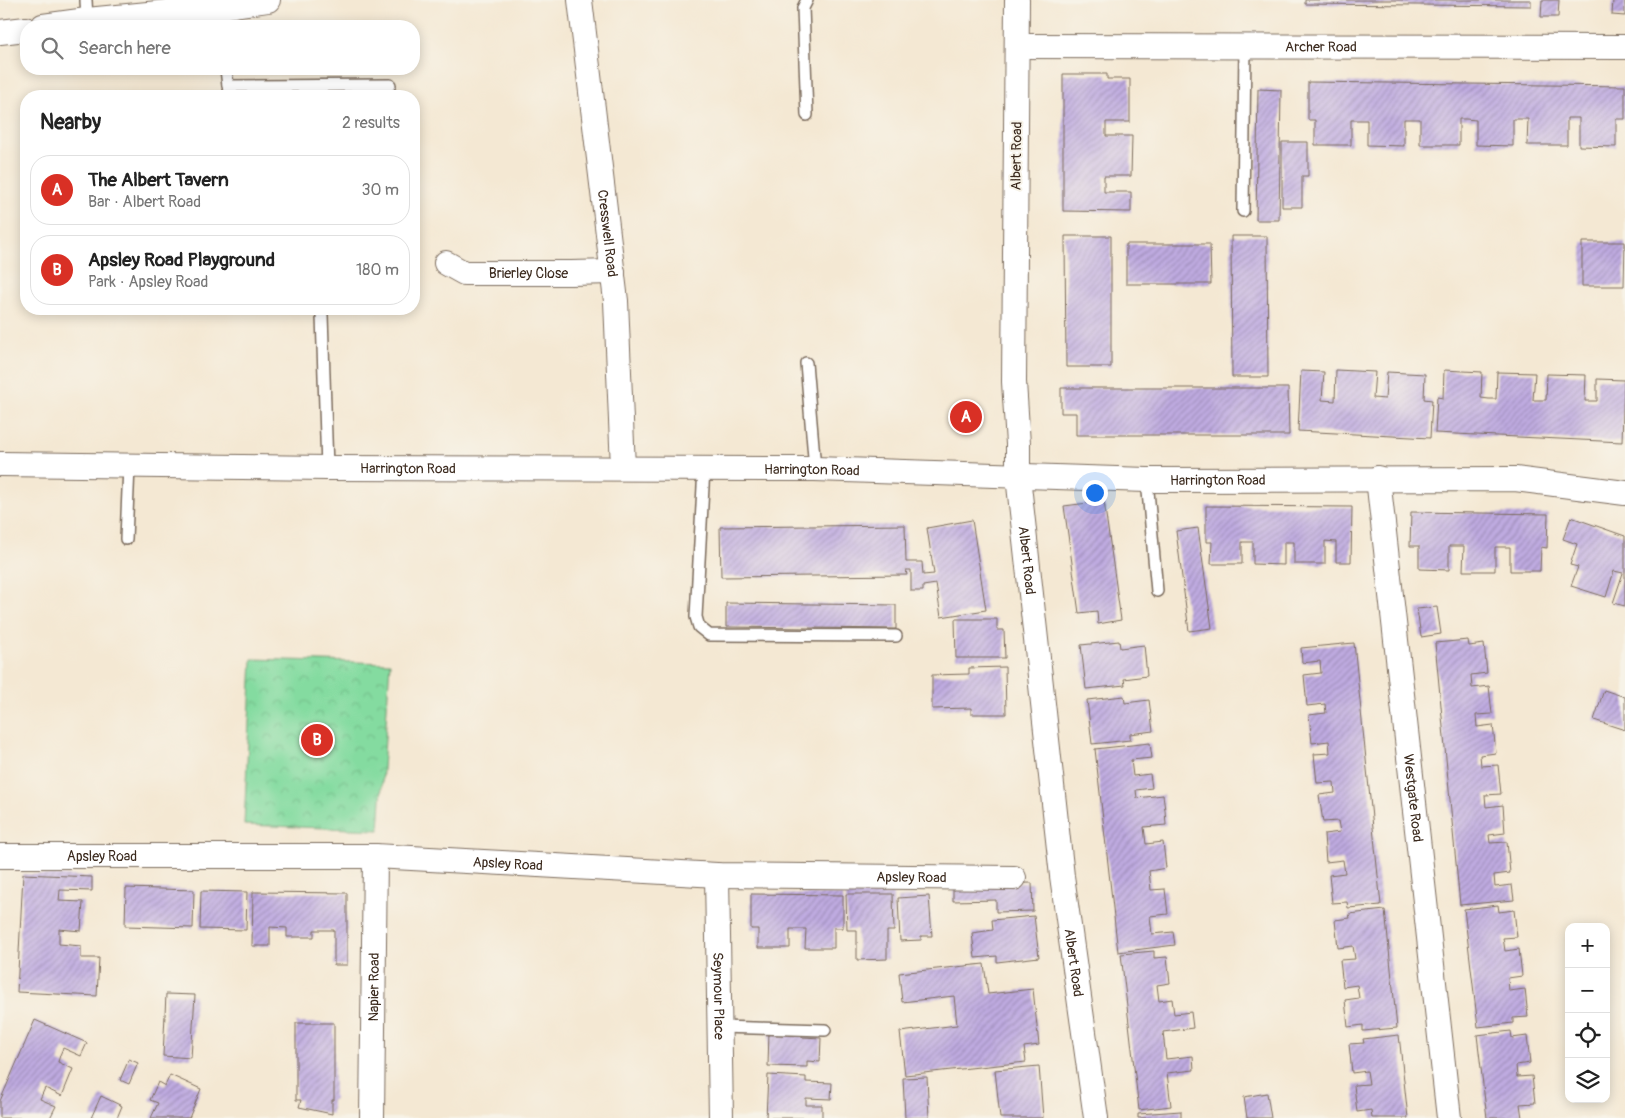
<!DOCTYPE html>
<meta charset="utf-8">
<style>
body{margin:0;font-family:Pangolin,sans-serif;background:#f6f6f6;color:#222}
.controls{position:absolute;right:15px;bottom:15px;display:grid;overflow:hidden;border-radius:10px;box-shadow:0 2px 12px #0003}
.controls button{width:45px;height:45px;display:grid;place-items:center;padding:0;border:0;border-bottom:1px solid #e0e0e0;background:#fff;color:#222;font:25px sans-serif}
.you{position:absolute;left:1094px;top:492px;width:18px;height:18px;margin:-12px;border:4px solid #fff;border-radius:50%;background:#1a73e8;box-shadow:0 0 0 8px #1a73e833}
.badge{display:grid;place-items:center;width:32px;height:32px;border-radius:50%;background:#d93025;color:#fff;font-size:16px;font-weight:700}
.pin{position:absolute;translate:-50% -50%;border:2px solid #fff;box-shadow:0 1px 5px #0006}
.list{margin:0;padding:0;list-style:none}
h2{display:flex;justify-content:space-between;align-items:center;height:65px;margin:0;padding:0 20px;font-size:21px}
h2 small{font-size:16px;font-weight:400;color:#767676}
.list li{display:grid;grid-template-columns:32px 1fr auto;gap:15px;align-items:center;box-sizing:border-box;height:70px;margin:0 10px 10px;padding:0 10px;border:1px solid #e0e0e0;border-radius:20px}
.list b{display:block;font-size:19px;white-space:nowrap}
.list p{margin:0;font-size:16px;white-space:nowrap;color:#767676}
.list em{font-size:16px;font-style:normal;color:#767676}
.icon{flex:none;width:28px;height:28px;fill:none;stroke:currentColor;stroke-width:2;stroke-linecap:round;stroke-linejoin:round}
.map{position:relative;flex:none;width:1625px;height:1118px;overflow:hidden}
.search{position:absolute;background:#fff;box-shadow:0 2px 12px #0003;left:20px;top:20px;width:400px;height:55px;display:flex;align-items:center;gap:12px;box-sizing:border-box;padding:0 18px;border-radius:20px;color:#767676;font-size:19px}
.panel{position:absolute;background:#fff;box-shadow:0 2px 12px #0003;left:20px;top:90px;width:400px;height:225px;border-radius:20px}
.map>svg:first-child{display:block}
</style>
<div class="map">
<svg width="1625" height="1118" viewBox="0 0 1625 1118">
<defs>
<pattern id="park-crowns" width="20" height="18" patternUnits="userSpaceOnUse" patternTransform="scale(1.25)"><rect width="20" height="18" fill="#84dba0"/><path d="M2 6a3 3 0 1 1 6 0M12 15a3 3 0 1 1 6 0" fill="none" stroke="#73bc89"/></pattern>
<pattern id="building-hatch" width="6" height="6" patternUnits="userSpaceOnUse" patternTransform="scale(1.25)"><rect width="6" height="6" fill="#bfabe1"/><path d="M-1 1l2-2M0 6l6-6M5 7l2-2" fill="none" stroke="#9c8bb6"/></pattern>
</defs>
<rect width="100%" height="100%" fill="#f7f3e8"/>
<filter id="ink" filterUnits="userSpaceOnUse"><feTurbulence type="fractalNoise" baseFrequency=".02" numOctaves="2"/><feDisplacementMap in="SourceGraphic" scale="10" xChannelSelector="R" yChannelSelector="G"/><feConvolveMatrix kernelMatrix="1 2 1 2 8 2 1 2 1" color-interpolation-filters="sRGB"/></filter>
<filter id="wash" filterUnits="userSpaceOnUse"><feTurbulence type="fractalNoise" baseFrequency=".0096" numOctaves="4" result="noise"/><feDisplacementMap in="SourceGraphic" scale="20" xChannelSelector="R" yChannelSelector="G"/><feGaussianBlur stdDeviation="1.12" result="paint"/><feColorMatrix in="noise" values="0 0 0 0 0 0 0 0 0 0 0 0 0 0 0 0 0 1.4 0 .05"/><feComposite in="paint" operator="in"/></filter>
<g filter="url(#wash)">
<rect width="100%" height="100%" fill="#f4e8d3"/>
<!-- park -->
<polygon fill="url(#park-crowns)" stroke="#60825f" points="252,659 390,663 379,830 244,825"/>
<g id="blocks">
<!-- building -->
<g fill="url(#building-hatch)">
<polygon points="1305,0 1531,0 1531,6 1305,4"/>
<polygon points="1542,0 1559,0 1558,17 1541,17"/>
<polygon points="1613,0 1625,0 1625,16 1612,15"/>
<polygon points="1063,74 1107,74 1107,79 1130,79 1130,122 1106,122 1106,136 1132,136 1131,176 1104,176 1104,192 1131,192 1131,212 1063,211"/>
<polygon points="1308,82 1625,86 1625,119 1616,119 1616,147 1579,146 1579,118 1567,118 1567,145 1527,145 1528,119 1513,119 1513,146 1476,145 1476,120 1466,119 1459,119 1459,145 1420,145 1420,119 1404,119 1404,146 1367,145 1367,120 1351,120 1351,145 1315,145 1315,120 1308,120"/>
<polygon points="1258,89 1281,90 1279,220 1256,220"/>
<polygon points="1282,142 1308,142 1308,176 1302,176 1302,207 1282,207"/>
<polygon points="1065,236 1111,236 1111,367 1066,367"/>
<polygon points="1231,236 1267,236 1268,377 1232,377"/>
<polygon points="1582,242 1625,242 1624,286 1582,286"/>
<polygon points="1126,244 1210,244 1211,284 1126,284"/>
<polygon points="1336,370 1375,372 1373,398 1385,399 1387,372 1425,374 1424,399 1432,400 1430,438 1298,431 1301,371 1324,372 1322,400 1335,401"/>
<polygon points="1444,370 1482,372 1481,398 1489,399 1496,399 1497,372 1535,373 1533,400 1546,400 1547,374 1586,375 1585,401 1597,401 1597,379 1624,380 1622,442 1435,433 1437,397 1443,398"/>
<polygon points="1061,388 1288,388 1289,435 1076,435 1076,413 1061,413"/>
<polygon points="1104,501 1121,620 1098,624 1097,611 1079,613 1064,506"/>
<polygon points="1206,506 1352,507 1351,562 1336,562 1336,542 1325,541 1325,564 1294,564 1294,542 1284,542 1284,565 1253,564 1253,542 1242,542 1242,564 1211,564 1212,542 1206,542"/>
<polygon points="1411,512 1548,514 1547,548 1541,547 1540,571 1510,571 1510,547 1495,547 1495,571 1463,571 1464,546 1449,546 1449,570 1419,569 1419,546 1410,546"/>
<polygon points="1571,517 1625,536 1625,606 1613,603 1623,573 1614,571 1606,597 1571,586 1578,567 1570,565 1577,544 1563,539"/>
<polygon points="972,520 986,610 941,617 936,584 923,586 923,591 911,591 911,570 906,570 907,575 721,577 720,527 905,525 906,562 922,562 923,575 934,574 927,528"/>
<polygon points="1198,528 1212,628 1189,631 1176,531"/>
<polygon points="726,603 896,605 896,629 726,627"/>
<polygon points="1437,607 1441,634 1421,637 1417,609"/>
<polygon points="955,619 997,619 997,630 1004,630 1005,658 956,658"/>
<polygon points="1468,640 1469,646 1484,644 1487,673 1471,675 1472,688 1489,686 1492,714 1476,715 1477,727 1493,725 1496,753 1480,755 1481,766 1498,765 1501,794 1485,795 1486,807 1503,805 1505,833 1489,835 1490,843 1507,842 1510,873 1494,875 1495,887 1512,885 1514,900 1460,905 1435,643"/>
<polygon points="1119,641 1120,648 1144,645 1147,676 1124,679 1125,685 1086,689 1081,645"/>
<polygon points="1354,643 1381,905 1348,908 1347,902 1332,903 1329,875 1345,873 1343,860 1326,862 1325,849 1324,834 1340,832 1338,821 1323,822 1319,795 1335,793 1334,782 1317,783 1314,754 1330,753 1329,741 1312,743 1309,715 1326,713 1325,704 1307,706 1304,675 1321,673 1320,661 1302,663 1301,648"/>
<polygon points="1005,667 1006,714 971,714 971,708 932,709 932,675 969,674 969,668"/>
<polygon points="1604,690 1625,697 1625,730 1594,720"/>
<polygon points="1124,696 1125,703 1149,700 1153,731 1130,734 1130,740 1092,744 1087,700"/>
<polygon points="1150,743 1152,758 1131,760 1133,776 1150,774 1152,788 1136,790 1137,798 1163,795 1165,810 1166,825 1144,827 1146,844 1163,842 1166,868 1149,871 1151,890 1165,889 1168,914 1150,916 1152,934 1173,932 1175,945 1118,952 1095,749"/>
<polygon points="23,874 92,877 92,891 60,890 59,901 83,902 81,931 59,929 59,944 81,946 81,958 99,958 97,996 17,992"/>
<polygon points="1032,883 1033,911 996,912 996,900 953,901 953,885"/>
<polygon points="126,888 194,890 193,928 125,926"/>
<polygon points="201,891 247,892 246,930 200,929"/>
<polygon points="253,892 347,893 347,965 334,965 334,930 314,930 314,937 287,937 287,928 270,927 270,946 252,946"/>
<polygon points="751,894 843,895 843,928 834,928 834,948 805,948 806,929 790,929 790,948 758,948 758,929 751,929"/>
<polygon points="846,894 893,894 894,931 887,931 887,959 857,960 857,930 847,930"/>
<polygon points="929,896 932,936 921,936 921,940 900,941 898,898"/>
<polygon points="1498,905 1499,912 1514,910 1517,937 1503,938 1504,944 1505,951 1519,949 1522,976 1508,978 1509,991 1525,989 1528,1017 1513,1018 1513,1023 1478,1027 1464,909"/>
<polygon points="1385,910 1397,1028 1363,1031 1363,1025 1348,1027 1345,1000 1359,998 1357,985 1343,987 1340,960 1355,959 1353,946 1338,948 1335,920 1350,918 1349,914"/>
<polygon points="1034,916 1039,957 997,962 997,956 975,958 972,933 993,930 992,920"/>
<polygon points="1154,951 1154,958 1167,957 1170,983 1157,985 1159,1001 1172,999 1174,1014 1191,1012 1193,1028 1163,1032 1166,1059 1193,1056 1194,1070 1167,1073 1171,1106 1139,1110 1121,954"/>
<polygon points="984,964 988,994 1033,989 1039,1045 1024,1047 1026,1062 905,1075 900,1032 957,1025 954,996 902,1002 899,973"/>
<polygon points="166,994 195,995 191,1058 163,1056"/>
<polygon points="35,1020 87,1043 81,1056 63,1048 60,1055 58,1062 73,1069 62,1096 45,1088 40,1099 56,1106 50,1118 0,1118 0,1101"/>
<polygon points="296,1023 334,1023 334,1100 332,1100 332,1114 299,1107 301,1100 296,1100"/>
<polygon points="769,1031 803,1032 802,1037 821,1038 820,1062 807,1061 807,1067 768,1066"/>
<polygon points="1511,1031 1512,1038 1527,1036 1530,1063 1516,1065 1517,1077 1532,1076 1535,1103 1520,1104 1522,1118 1487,1118 1477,1035"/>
<polygon points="1399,1035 1408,1118 1372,1118 1371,1110 1357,1112 1354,1085 1369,1084 1367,1071 1352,1073 1349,1044 1364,1043 1363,1039"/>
<polygon points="129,1059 138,1063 129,1084 120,1080"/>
<polygon points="1039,1066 1043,1118 1000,1118 995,1070"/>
<polygon points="170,1075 201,1089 189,1118 151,1118 158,1103 150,1100 158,1082 165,1086"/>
<polygon points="768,1075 806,1077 806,1082 832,1083 831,1099 806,1098 806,1105 822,1105 822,1118 766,1118"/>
<polygon points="927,1077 929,1118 905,1118 903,1078"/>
<polygon points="1267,1093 1271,1118 1247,1118 1244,1097"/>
<polygon points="101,1096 122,1106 117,1118 91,1118"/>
<polygon points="1181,1111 1181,1118 1138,1118 1138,1114"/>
</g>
</g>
</g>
<g filter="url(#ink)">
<use href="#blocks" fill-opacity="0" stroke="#7c6c5d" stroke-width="1"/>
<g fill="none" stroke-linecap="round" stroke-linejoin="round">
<defs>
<g id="service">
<polyline points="86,0 87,20"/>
<polyline points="219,7 221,26"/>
<polyline points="226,69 228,86 390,85"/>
<polyline points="807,115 803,8 807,0"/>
<polyline points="1243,211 1245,47"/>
<polyline points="322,315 327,468"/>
<polyline points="806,363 815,469"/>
<polyline points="704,468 696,617 699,627 709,635 896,636"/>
<polyline points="1147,480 1157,591"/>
<polyline points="126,539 129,466"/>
<polyline points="720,1027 825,1030"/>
</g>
<g id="minor">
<path id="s1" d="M580,0L616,301L623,468"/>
<path id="s2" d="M1017,0L1014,382L1018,444V476L1062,876L1096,1118"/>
<polyline points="43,26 87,20 219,7 268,0"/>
<polyline points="0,32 26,29"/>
<path id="s3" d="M1017,46L1625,47"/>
<path id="s4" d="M446,263L464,273H571L613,272"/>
<path id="s5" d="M0,464L327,468L815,469L1147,480L1515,479L1625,493"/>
<path id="s6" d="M1378,478L1449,1118"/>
<path id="s7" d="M0,856H375L717,875L1014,878"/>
<path id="s8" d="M717,875L721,1118"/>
<path id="s9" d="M372,1118L375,856"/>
</g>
</defs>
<!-- service casing -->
<use href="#service" stroke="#7c6c5d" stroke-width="14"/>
<!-- minor casing -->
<use href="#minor" stroke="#7c6c5d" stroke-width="26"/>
<!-- service -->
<use href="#service" stroke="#fff" stroke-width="11"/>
<!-- minor -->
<use href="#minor" stroke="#fff" stroke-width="24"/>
</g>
</g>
<g text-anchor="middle" stroke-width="4" stroke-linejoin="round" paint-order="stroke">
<!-- street labels -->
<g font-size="14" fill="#3b2a1e" stroke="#f7f3e8">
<text dy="5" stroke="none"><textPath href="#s3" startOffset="304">Archer Road</textPath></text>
<text transform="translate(1016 156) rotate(-89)" y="5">Albert Road</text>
<text dy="5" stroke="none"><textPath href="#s1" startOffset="235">Cresswell Road</textPath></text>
<text dy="5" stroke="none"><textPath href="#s4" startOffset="85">Brierley Close</textPath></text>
<text dy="5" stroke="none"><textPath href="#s5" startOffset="408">Harrington Road</textPath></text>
<text dy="5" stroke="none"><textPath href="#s5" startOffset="812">Harrington Road</textPath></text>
<text dy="5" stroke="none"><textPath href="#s5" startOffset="1218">Harrington Road</textPath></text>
<text dy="5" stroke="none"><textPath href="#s2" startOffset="561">Albert Road</textPath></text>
<text dy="5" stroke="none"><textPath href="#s6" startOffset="322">Westgate Road</textPath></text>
<text dy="5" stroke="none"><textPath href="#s7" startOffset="102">Apsley Road</textPath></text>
<text dy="5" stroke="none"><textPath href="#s7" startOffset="508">Apsley Road</textPath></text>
<text dy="5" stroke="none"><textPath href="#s7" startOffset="912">Apsley Road</textPath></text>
<text dy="5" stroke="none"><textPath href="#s2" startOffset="966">Albert Road</textPath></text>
<text dy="5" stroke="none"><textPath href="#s9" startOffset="131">Napier Road</textPath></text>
<text dy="5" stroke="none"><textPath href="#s8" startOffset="121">Seymour Place</textPath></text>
</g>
</g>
</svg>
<div class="controls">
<button>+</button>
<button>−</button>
<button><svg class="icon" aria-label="locate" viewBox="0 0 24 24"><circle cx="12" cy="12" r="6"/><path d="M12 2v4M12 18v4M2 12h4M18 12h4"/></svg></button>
<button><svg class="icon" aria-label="layers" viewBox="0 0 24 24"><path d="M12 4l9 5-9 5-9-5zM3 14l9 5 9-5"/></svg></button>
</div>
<div class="you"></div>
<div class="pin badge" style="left:966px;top:417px">A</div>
<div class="pin badge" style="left:317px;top:740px">B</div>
<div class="search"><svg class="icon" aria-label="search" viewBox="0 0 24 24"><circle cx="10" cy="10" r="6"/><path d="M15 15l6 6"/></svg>Search here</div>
<section class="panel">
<h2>Nearby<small>2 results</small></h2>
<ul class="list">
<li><span class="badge">A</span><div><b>The Albert Tavern</b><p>Bar · Albert Road</p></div><em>30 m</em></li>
<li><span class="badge">B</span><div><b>Apsley Road Playground</b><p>Park · Apsley Road</p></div><em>180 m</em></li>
</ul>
</section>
</div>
